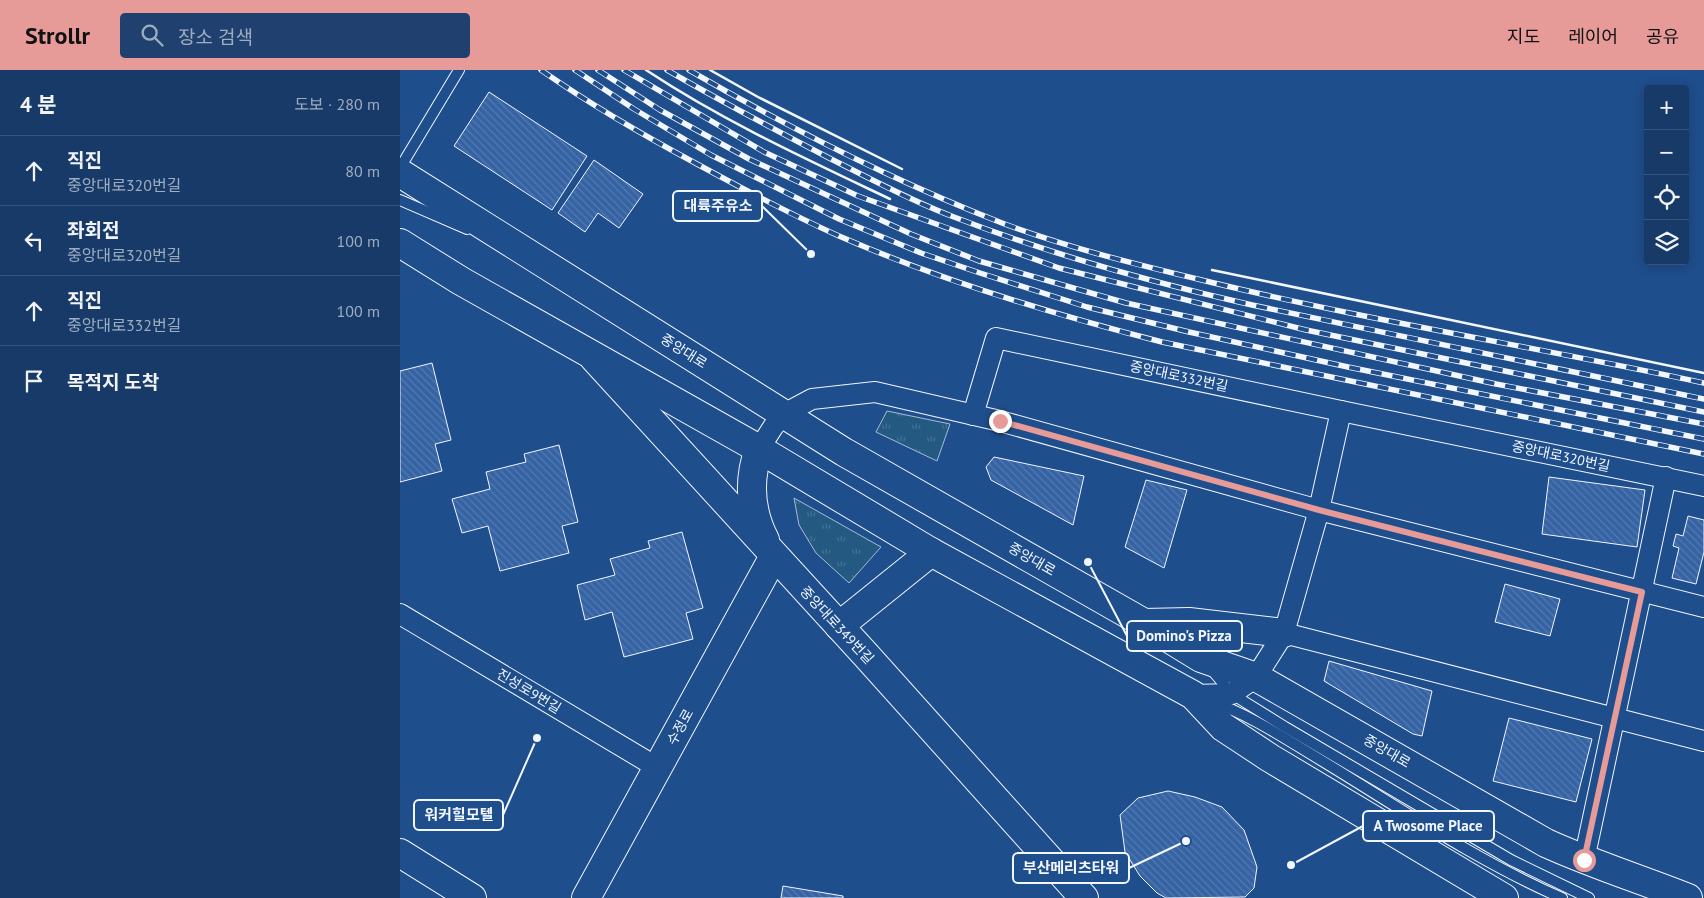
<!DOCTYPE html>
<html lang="ko">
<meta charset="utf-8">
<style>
body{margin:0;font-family:"PT Sans","Noto Sans KR",sans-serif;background:#20416f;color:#f1f3f6}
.controls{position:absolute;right:15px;top:15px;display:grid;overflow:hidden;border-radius:5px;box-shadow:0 2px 12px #0003}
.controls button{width:45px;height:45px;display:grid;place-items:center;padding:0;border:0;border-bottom:1px solid #36547d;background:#173a69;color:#f1f3f6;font:25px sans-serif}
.stop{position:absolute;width:15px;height:15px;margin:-11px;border:4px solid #e69b98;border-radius:50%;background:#fff}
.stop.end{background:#e69b98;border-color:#fff;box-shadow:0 1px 5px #0008}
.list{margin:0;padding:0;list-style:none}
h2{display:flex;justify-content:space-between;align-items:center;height:65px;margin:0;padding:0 20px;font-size:21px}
h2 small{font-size:16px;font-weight:400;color:#9eadc0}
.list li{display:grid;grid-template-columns:32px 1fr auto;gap:15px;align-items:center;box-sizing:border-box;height:70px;padding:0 20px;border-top:1px solid #36547d}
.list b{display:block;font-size:19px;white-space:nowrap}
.list p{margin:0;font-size:16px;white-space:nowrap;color:#9eadc0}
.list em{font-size:16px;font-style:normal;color:#9eadc0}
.icon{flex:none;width:28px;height:28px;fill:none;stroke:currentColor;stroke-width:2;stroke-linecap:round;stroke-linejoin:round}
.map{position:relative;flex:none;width:1304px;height:828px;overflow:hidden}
header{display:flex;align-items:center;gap:30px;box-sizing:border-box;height:70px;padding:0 25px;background:#e69b98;color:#111}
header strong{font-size:24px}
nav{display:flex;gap:28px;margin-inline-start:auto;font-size:18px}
.search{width:350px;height:45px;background:#20416f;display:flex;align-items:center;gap:12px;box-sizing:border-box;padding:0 18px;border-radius:5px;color:#9eadc0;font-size:19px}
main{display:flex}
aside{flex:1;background:#173a69}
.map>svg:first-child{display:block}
</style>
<header>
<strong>Strollr</strong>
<div class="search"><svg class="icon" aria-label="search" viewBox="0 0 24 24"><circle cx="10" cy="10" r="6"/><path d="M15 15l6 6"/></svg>장소 검색</div>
<nav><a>지도</a><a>레이어</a><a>공유</a></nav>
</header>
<main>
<aside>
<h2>4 분<small>도보 · 280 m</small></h2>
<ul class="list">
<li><svg class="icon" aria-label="ahead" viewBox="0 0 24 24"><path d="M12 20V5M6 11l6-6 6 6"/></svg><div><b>직진</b><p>중앙대로320번길</p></div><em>80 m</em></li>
<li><svg class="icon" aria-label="left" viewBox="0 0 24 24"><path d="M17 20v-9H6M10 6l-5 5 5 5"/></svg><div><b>좌회전</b><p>중앙대로320번길</p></div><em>100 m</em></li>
<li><svg class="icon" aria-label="ahead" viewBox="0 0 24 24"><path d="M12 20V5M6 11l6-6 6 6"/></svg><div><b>직진</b><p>중앙대로332번길</p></div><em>100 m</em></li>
<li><svg class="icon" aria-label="arrive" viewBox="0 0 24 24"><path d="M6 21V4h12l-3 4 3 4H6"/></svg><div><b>목적지 도착</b></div></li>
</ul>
</aside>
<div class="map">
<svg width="1304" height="828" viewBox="0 0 1304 828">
<defs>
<pattern id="grass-tufts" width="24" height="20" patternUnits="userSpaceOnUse" patternTransform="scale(1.25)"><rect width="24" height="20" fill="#245a82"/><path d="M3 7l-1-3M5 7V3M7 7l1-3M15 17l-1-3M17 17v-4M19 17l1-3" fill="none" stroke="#447295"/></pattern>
<pattern id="building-back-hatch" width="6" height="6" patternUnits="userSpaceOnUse" patternTransform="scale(1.25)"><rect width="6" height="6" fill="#3563a3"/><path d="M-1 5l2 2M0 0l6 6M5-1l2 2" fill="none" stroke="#537ab1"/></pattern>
</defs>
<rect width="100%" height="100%" fill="#1f4e8c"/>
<!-- grass -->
<g fill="url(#grass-tufts)" stroke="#a8bbd7">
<polygon points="487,341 550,354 537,391 476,362"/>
<polygon points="394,428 481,477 449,513 416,483 399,455"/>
</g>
<!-- building -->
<g fill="url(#building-back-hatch)" stroke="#f2f6ff">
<polygon points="89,22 187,86 152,140 54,76"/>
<polygon points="194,90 243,124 219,158 198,143 185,162 158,143"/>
<polygon points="32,293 51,370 35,374 42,401 0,412 0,301"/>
<polygon points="159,375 178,452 162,456 169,483 100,501 88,456 62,463 52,429 90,419 86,402 126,392 124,384"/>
<polygon points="594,387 684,406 673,455 591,410 586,397"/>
<polygon points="1149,407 1245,420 1237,477 1142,464"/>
<polygon points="746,410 787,420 764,498 725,477"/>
<polygon points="1288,446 1304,450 1304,482 1296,514 1272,508 1279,478 1273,476 1276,464 1283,466"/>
<polygon points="282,462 303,538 286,543 293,569 224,587 212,542 185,550 177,515 215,505 210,489 250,478 248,471"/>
<polygon points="1105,514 1160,529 1150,566 1095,552"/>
<polygon points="929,591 1032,621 1022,666 1013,664 924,611"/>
<polygon points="1109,648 1192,669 1176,732 1093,711"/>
<polygon points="768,721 795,727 822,737 844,760 857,797 854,818 845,827 766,828 757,823 740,806 725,782 720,745 738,728"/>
<polygon points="383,816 443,826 443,828 381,828"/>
</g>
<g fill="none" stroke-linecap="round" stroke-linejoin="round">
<defs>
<g id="lane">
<polyline points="0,98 59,0"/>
<polyline points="0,130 67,159"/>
<polyline points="811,599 832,624 885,657 1111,790 1189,828"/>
<path d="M810,631C851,645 887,670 924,692C1001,739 1079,792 1162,828"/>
</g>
<g id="street">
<polyline points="573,345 596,268 941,341 1304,416"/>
<polyline points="359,379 373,357 384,344 412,329 475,322 600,351 919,440 1304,537"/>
<polyline points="0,544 258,698"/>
<polyline points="884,563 1304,671"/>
<polyline points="793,625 832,624 856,607 884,563 919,440 941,341"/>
<polyline points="1184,790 1266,407"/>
</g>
<g id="secondary">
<polyline points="194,288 465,584 684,828"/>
<path d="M359,379C348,410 350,441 365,470"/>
<polyline points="439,556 531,482"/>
<polyline points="0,783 72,828"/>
<polyline points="186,828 374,486"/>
</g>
<g id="primary">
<path d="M0,103L444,382L744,553L801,588L856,607L1146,773C1192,794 1240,809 1288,828"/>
<polyline points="0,173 61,211 359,379 531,482 793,625 823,657 870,688 1104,828"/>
<polyline points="744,553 789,552 884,563"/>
</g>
</defs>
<!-- lane casing -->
<use href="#lane" stroke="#f2f6ff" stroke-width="12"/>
<!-- street casing -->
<use href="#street" stroke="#f2f6ff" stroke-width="22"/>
<!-- secondary casing -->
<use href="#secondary" stroke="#f2f6ff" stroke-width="30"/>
<!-- primary casing -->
<use href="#primary" stroke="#f2f6ff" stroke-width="30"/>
<!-- lane -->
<use href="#lane" stroke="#1f4e8c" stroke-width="10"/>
<!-- street -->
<use href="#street" stroke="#1f4e8c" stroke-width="20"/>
<!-- secondary -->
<use href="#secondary" stroke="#1f4e8c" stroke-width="28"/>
<!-- primary -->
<use href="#primary" stroke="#1f4e8c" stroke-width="28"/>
<defs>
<g id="rail">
<path d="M141,0C191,35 243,65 297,94C343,119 390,144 439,166C542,211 652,244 762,272L1304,384"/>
<polyline points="175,0 234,39 311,85 439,149 521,183 580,203 687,237 789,262 948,297 1304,369"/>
<polyline points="198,0 260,40 349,89 511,164 579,191 726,233 1096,314 1304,354"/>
<polyline points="224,0 364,82 458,126 659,198 906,260 1304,342"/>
<path d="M267,0C321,31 375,60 431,89C471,109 511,131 554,147C650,184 750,212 852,235L1304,329"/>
<path d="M289,0C389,58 494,111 602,153C671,179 743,196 814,213C976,252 1141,278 1304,313"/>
</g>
</defs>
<!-- rail casing -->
<use href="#rail" stroke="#f2f6ff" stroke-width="5.5"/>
<!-- rail -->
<use href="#rail" stroke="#1f4e8c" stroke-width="4" stroke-dasharray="11" stroke-linecap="butt"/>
<!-- wall -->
<g stroke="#f2f6ff" stroke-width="2.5">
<path d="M246,0C323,51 406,89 490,129"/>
<polyline points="310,0 358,27 502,99"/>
<polyline points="812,200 1304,303"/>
</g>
</g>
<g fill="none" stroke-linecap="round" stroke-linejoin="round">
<!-- route -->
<polyline stroke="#e69b98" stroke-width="6" points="600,351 919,440 1242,522 1184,790"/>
</g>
<g text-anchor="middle" stroke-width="4" stroke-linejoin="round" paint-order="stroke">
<!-- street labels -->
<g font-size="14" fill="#f2f6ff" stroke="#1f4e8c">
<text transform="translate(284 281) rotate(32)" y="5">중앙대로</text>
<text transform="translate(779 306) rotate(12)" y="5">중앙대로332번길</text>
<text transform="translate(1161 386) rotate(12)" y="5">중앙대로320번길</text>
<text transform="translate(632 489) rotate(30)" y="5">중앙대로</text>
<text transform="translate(437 555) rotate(47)" y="5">중앙대로349번길</text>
<text transform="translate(129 621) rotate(31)" y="5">진성로9번길</text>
<text transform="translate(280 657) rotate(-61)" y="5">수정로</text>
<text transform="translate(987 681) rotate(30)" y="5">중앙대로</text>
</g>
</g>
<!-- callouts -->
<path fill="none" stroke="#f2f6ff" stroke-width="2" d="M411 184L362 136M688 492L727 566M137 668L103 745M891 795L963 756M786 771L729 798"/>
<g fill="#f2f6ff" stroke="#1f4e8c" stroke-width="2">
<circle cx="411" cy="184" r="5"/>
<circle cx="688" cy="492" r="5"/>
<circle cx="137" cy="668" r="5"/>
<circle cx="891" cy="795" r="5"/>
<circle cx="786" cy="771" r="5"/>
</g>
<g fill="#1f4e8c" stroke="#f2f6ff" stroke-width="2">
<rect x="273" y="121" width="89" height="30" rx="5"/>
<rect x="727" y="551" width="115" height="30" rx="5"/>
<rect x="14" y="730" width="89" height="30" rx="5"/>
<rect x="963" y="741" width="131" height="30" rx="5"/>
<rect x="613" y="783" width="116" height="30" rx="5"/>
</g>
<g font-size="15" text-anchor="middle" font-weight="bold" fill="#f2f6ff">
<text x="318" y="141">대륙주유소</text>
<text x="784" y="571">Domino's Pizza</text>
<text x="59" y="750">워커힐모텔</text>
<text x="1028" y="761">A Twosome Place</text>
<text x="671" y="803">부산메리츠타워</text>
</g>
</svg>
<div class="controls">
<button>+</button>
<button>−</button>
<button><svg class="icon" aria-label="locate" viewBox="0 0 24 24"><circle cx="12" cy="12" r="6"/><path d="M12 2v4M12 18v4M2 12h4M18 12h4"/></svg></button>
<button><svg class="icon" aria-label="layers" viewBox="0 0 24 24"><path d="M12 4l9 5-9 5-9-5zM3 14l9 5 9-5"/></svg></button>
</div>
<div class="stop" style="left:1184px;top:790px"></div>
<div class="stop end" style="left:600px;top:351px"></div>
</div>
</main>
